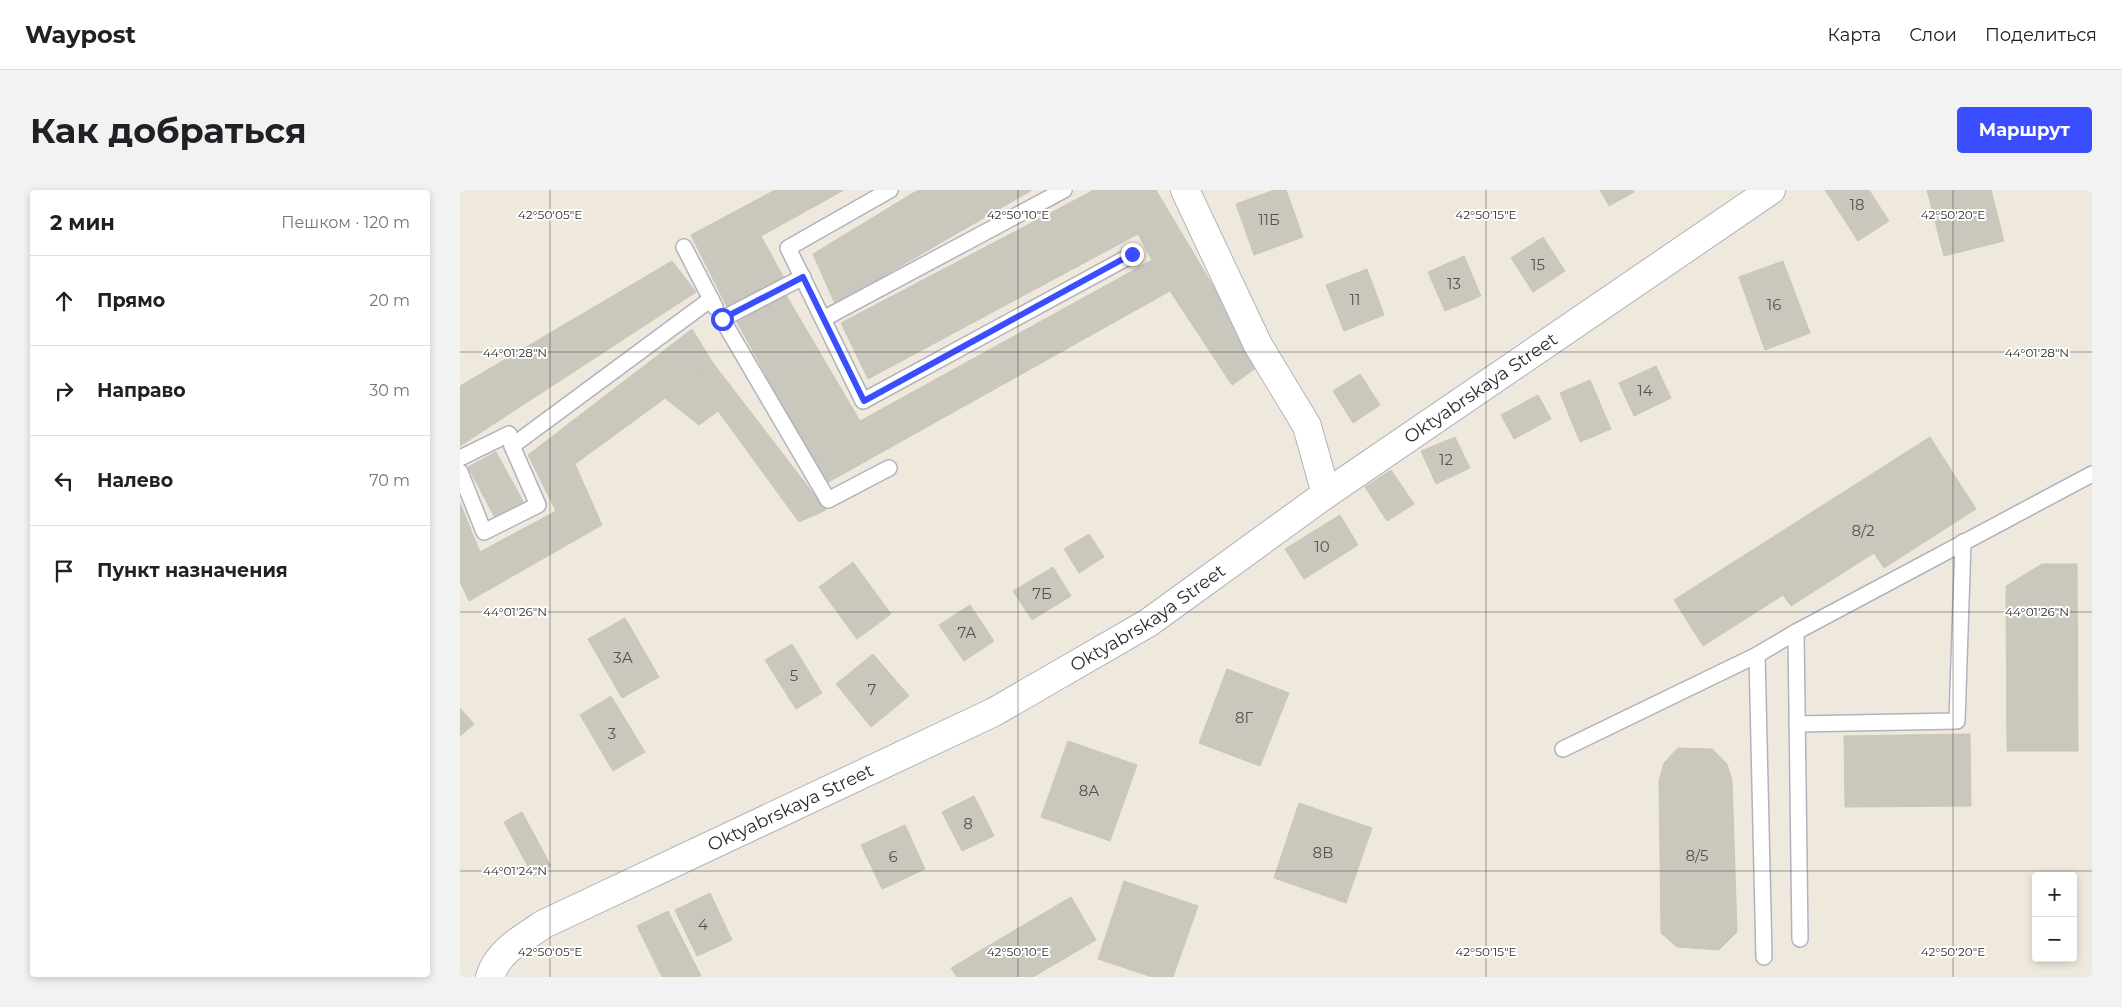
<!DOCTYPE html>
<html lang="ru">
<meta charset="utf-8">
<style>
body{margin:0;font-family:Montserrat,sans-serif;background:#f2f2f2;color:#202124}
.controls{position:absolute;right:15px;bottom:15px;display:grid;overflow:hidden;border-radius:5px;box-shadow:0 2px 8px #0003}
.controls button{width:45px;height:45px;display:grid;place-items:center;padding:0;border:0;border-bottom:1px solid #e0e0e0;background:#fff;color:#202124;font:25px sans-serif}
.stop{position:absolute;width:15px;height:15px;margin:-11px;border:4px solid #3b4eff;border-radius:50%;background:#fff}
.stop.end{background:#3b4eff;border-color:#fff;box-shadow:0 1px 5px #0008}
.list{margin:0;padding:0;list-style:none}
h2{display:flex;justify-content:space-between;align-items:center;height:65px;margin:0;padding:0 20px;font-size:21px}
h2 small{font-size:16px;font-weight:400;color:#757577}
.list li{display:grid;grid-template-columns:32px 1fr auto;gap:15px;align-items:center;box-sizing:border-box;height:90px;padding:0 20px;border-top:1px solid #e0e0e0}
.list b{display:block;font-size:19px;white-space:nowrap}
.list em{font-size:16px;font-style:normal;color:#757577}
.icon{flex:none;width:28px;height:28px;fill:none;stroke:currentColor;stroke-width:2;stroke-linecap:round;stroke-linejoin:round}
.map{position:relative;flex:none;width:1632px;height:787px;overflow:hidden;border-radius:5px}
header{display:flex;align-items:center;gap:30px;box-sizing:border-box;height:70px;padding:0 25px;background:#fff;border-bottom:1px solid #e0e0e0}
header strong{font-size:24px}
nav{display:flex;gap:28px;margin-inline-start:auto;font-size:18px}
.intro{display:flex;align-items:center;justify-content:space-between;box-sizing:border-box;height:120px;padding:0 30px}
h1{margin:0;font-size:35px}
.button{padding:12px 22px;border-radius:5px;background:#3b4eff;color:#fff;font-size:18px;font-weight:700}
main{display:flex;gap:30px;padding:0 30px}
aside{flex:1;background:#fff;border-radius:5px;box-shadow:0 2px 8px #0003}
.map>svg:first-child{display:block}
</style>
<header>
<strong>Waypost</strong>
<nav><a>Карта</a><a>Слои</a><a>Поделиться</a></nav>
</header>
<div class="intro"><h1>Как добраться</h1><a class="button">Маршрут</a></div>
<main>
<aside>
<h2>2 мин<small>Пешком · 120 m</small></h2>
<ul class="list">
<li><svg class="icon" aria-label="ahead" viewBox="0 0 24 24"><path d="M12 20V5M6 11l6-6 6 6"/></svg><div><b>Прямо</b></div><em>20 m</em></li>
<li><svg class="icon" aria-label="right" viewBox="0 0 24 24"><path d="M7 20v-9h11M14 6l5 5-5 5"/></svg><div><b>Направо</b></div><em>30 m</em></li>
<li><svg class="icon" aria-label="left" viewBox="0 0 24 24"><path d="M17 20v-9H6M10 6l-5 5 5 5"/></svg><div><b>Налево</b></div><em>70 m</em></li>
<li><svg class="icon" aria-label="arrive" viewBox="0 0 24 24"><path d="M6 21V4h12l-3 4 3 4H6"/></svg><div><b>Пункт назначения</b></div></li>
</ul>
</aside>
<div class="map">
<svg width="1632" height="787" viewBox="0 0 1632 787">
<rect width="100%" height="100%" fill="#efe9dd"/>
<!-- building -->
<g fill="#cac7bc" stroke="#cbc6b6">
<polygon points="315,0 384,0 301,46 325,90 268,119 231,45"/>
<polygon points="458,0 572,0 375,114 353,64"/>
<polygon points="634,0 696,0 800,175 772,195 710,101 365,294 276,130 326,105 400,231 692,70 678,44 408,189 381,133"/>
<polygon points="814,0 826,0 843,47 794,65 776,14"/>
<polygon points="1140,0 1173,0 1174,2 1149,16"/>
<polygon points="1365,0 1409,0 1429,31 1398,51"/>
<polygon points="1467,0 1531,0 1544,51 1484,66"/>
<polygon points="1083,47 1105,81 1073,102 1051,68"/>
<polygon points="1004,66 1021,106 985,121 968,82"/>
<polygon points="212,71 236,102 0,256 0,196"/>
<polygon points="1323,71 1350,143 1305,160 1279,87"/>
<polygon points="907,79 924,125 884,141 866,95"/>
<polygon points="232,139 253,173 115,274 142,335 9,411 0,392 0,313 20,362 96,321 68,265"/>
<polygon points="253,173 366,320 339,332 258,221 239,235 205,208"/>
<polygon points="1196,176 1211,208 1174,226 1159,193"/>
<polygon points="900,184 920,215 893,233 873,201"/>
<polygon points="1130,190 1151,239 1120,252 1100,203"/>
<polygon points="1078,205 1091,229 1054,249 1041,225"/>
<polygon points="995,247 1010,278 976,294 961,261"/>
<polygon points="1470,247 1516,319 1424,378 1414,363 1331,416 1323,405 1243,456 1214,410"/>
<polygon points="36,262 64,313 35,328 8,277"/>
<polygon points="931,280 954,314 927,331 905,297"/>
<polygon points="880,325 898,355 844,389 825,359"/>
<polygon points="629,344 644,367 619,383 604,359"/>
<polygon points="393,372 431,424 397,449 359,397"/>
<polygon points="1582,374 1617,374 1618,561 1547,561 1546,396"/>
<polygon points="593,377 611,406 572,430 553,401"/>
<polygon points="510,415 534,451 504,471 479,435"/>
<polygon points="165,428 199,487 162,508 128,449"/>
<polygon points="332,454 362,503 336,519 305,470"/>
<polygon points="413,464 449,506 411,537 376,494"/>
<polygon points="767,479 829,503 800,576 739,553"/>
<polygon points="151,506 185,562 153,581 120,525"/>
<polygon points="0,518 14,534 0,546"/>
<polygon points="1510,544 1511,616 1385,617 1384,546"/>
<polygon points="608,551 677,575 650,651 581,627"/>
<polygon points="1218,558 1252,559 1267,574 1272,590 1277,742 1259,760 1217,757 1201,743 1199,590 1204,573"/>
<polygon points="514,606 534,646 502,661 482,622"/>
<polygon points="839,613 912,638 886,713 814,688"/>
<polygon points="62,622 91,676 73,686 44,632"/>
<polygon points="445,635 465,679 422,699 401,655"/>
<polygon points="664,691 738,716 713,787 692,787 638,769"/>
<polygon points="250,703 272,750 237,766 215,720"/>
<polygon points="611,707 636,750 573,787 497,787 491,778"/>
<polygon points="208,721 241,786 239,787 202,787 177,736"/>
</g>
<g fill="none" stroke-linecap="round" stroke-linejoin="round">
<defs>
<g id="lane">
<polyline points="430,0 328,58 403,211 672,65"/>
<polyline points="224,57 255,117"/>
<polyline points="343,87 262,129 368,310 429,278"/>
<polyline points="363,129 604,0"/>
<polyline points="52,256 251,109"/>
<polyline points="0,268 49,244 52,256 78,315 24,342 0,282"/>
<polyline points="1336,442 1340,749"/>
<polyline points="1297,465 1304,767"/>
<polyline points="1337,534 1497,531 1503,352"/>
<polyline points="1103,559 1297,465 1336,442 1632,284"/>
</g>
<g id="street">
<polyline points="725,0 798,155 847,236 866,304"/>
<path id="s1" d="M30,787C37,762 63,748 84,734L534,522L688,433L866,304L1311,0"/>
</g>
</defs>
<!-- lane casing -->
<use href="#lane" stroke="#b1b2c1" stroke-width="18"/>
<!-- street casing -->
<use href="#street" stroke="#b1b2c1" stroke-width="30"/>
<!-- lane -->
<use href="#lane" stroke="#fff" stroke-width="15"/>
<!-- street -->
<use href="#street" stroke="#fff" stroke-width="28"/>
</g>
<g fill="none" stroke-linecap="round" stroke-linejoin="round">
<!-- route -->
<polyline stroke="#3b4eff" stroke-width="6" points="262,129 343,87 404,211 672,64"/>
</g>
<!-- ticks -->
<path fill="none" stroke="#2c2c2c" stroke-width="1" stroke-opacity="0.45" d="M90,0V787M558,0V787M1026,0V787M1493,0V787M0,162H1632M0,422H1632M0,681H1632"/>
<g text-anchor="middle" stroke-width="4" stroke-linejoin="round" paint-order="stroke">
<!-- number labels -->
<g font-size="15" fill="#545350">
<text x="1397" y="20">18</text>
<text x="809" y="35">11Б</text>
<text x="1078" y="80">15</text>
<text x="994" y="99">13</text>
<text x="895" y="115">11</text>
<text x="1314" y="120">16</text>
<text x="1185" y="206">14</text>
<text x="986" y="275">12</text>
<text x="1403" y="346">8/2</text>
<text x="862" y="362">10</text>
<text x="582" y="409">7Б</text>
<text x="507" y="448">7А</text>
<text x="163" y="473">3А</text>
<text x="334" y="491">5</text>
<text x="412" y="505">7</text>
<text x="784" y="533">8Г</text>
<text x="152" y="549">3</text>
<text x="629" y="606">8А</text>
<text x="508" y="639">8</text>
<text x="863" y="668">8В</text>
<text x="1237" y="671">8/5</text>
<text x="433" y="672">6</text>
<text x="243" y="740">4</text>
</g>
<!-- street labels -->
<g font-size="18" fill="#2c2c2c" stroke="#fff">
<text dy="6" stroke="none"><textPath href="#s1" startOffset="1160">Oktyabrskaya Street</textPath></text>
<text dy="6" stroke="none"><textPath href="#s1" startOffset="755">Oktyabrskaya Street</textPath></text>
<text dy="6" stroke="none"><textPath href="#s1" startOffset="350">Oktyabrskaya Street</textPath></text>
</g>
</g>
<g font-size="12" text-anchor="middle" fill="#2c2c2c" stroke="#fff" stroke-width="4" stroke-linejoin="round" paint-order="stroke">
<text x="90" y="29">42°50'05"E</text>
<text x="558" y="29">42°50'10"E</text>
<text x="1026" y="29">42°50'15"E</text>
<text x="1493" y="29">42°50'20"E</text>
<text x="55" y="167">44°01'28"N</text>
<text x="1577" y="167">44°01'28"N</text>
<text x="55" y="426">44°01'26"N</text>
<text x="1577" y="426">44°01'26"N</text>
<text x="55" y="685">44°01'24"N</text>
<text x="90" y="766">42°50'05"E</text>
<text x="558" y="766">42°50'10"E</text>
<text x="1026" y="766">42°50'15"E</text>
<text x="1493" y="766">42°50'20"E</text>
</g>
</svg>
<div class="controls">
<button>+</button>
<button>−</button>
</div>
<div class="stop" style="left:262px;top:129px"></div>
<div class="stop end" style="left:672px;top:64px"></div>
</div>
</main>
